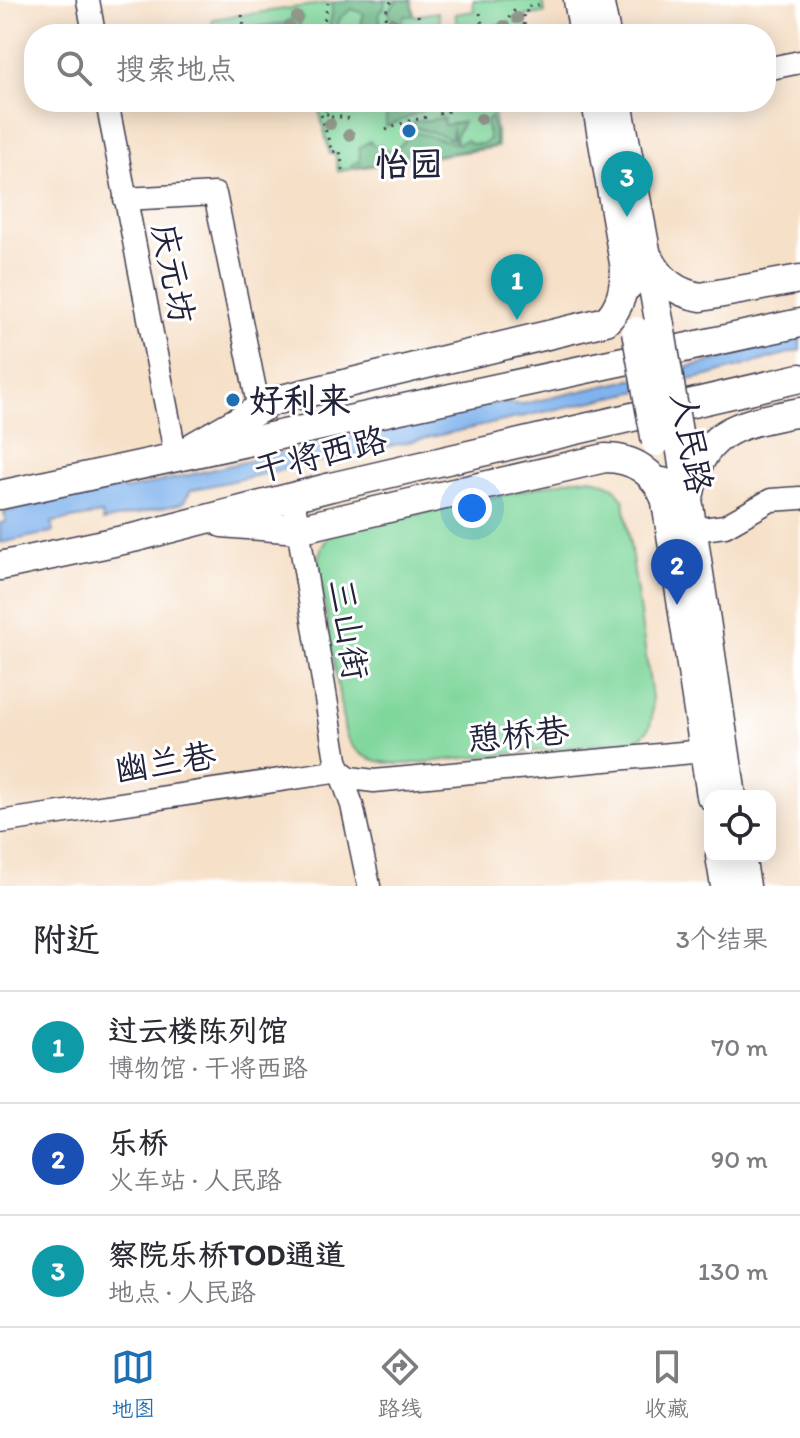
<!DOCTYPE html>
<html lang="zh">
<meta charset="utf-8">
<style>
body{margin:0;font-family:Itim,"LXGW WenKai TC",sans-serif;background:#f7f7f7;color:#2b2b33}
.controls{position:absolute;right:24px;bottom:24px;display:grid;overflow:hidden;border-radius:16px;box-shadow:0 4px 20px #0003}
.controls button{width:72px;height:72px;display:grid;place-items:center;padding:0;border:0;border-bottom:2px solid #e1e1e2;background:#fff;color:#2b2b33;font:40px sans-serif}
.you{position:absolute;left:472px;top:508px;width:28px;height:28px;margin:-20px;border:6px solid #fff;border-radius:50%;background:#1a73e8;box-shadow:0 0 0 12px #1a73e833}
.badge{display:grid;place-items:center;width:52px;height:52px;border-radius:50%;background:#1f6fb2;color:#fff;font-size:26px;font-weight:700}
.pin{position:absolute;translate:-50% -66px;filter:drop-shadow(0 2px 4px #0008)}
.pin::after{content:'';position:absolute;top:42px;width:28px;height:24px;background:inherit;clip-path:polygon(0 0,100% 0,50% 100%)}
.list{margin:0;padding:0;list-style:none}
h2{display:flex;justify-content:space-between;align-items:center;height:104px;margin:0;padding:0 32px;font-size:34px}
h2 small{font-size:26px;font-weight:400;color:#7c7c81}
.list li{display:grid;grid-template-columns:52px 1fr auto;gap:24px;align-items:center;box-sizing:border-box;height:112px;padding:0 32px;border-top:2px solid #e1e1e2}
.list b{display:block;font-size:30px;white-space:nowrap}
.list p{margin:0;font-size:26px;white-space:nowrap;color:#7c7c81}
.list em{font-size:26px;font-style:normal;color:#7c7c81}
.icon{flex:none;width:44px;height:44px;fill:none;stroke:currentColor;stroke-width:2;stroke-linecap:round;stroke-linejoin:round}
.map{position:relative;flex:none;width:800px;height:886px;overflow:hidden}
.search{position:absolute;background:#fff;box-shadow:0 4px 20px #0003;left:24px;right:24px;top:24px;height:88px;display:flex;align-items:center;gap:20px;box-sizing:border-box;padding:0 28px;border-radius:32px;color:#7c7c81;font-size:30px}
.sheet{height:440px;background:#fff}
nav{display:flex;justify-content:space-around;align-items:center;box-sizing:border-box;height:112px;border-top:2px solid #e1e1e2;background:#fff;font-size:22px;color:#7c7c81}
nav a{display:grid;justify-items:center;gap:4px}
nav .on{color:#1f6fb2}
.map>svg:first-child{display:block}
</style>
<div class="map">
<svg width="800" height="886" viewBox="0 0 800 886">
<rect width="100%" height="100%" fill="#fff"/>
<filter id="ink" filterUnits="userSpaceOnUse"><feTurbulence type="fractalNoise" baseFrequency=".0125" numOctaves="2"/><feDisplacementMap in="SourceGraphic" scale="16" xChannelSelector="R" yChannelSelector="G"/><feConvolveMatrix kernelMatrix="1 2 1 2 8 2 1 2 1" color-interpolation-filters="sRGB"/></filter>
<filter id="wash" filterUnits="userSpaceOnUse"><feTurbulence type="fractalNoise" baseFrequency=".006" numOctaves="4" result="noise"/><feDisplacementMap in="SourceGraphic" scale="32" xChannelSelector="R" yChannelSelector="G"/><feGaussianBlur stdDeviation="1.8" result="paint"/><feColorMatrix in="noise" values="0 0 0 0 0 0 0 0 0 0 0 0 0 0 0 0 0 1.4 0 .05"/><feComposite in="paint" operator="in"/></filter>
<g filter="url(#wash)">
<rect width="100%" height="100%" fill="#f6e0c8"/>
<!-- green -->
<g fill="#80d79c" stroke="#517c6c" stroke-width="2">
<polygon points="350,0 411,0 414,16 438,12 442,32 458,29 455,14 474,11 473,0 542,0 545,13 525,16 527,30 519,31 519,34 214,34 212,19"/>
<polygon points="317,102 492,102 498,147 338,171 335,154 330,154"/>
<path d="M592,478L614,487L624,501L652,698C653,718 653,733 633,741L407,764C382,764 354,760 345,732L318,562C319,550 323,542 332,533L574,479Z"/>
</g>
<!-- forest -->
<g fill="#68b884" stroke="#456d60" stroke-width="2" fill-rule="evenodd">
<path d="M350,0H385L384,8L379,13L381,27L378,34H333L328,32L332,14V3ZM352,9L364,14L361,23L366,33L351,29L337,28L340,18Z"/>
<polygon points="398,0 411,0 414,16 405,16 398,27 388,11"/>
<polygon points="297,14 302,17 298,30 256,34 249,31 252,27 286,23"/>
<path d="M423,102H434C428,109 396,124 386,126V110H410Z"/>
<path d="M491,116L496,146L353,168L351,166L355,162L360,163L359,148L370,141L374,146L381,145L386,150L393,152L414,132L454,143L452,128V138L450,139C437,132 425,132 413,126V122L443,118L444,125L463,122L455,137L457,144L466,140L472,144H483L489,139L486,122Z"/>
</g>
<!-- water -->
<polygon fill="#80b3ed" stroke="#516a94" stroke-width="2" points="800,336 800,350 707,376 191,490 183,503 103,521 102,514 52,522 53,532 0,543 0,523 6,522 4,512 115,487 126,490 493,403 523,404 706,363"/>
</g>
<g filter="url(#ink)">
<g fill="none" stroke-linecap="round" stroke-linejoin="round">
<defs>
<g id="minor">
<polyline points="88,0 94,34"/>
<polyline points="766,69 800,62"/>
<polyline points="107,102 176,457"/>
<polyline points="125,199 215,194 259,409"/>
<polyline points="293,497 336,760 352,805 369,886"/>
<polyline points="695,530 725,526 771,500 800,498"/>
<polyline points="340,771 350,778 374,781 704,751"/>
<polyline points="0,822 340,771"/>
</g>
<g id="major">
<polyline points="578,0 584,34"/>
<polyline points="599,0 606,34"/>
<polyline points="596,102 628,286"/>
<polyline points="618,102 660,325"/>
<path d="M650,260C662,281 676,293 701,297L800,279"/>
<polyline points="679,438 732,796"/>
<path d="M194,446L273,401L606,321C621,307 624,289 625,269"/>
<polyline points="663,482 711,796"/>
<path d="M690,493C701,427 745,423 800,412"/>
<polyline points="0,495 800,323"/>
<path d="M222,523L298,529L605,458C634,458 654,472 665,498"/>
<polyline points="0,566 137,537 331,487 800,378"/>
<polyline points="720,856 725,886"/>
<polyline points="741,856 746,886"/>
</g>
</defs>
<!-- minor casing -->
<use href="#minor" stroke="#423e50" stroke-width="25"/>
<!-- major casing -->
<use href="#major" stroke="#423e50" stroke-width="31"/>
<!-- path -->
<g stroke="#423e50" stroke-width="3" stroke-dasharray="2 6" stroke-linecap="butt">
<polyline points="480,13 482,24"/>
<polyline points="242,15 245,34"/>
<polyline points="418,15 421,34"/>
<polyline points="497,26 500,34"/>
<polyline points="323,27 328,34"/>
<polyline points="488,29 505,23 517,7"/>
<polyline points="417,30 418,34"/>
<polyline points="421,33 439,30 440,34"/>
<polyline points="449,33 456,31 457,34"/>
<polyline points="291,34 323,27 328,3"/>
<polyline points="386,34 385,13 392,0"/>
<polyline points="464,34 478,32"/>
<polyline points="517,34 517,30 525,29 523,15 527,14 526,7 543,4"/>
<polyline points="323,102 326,108 324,113"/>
<polyline points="386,111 391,102"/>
<polyline points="439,114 452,110"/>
<polyline points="386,130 405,122 431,116"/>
<polyline points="343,170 340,151 332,152 321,114 331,114 331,117 345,117 352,120"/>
</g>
<!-- minor -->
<use href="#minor" stroke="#fff" stroke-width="22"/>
<!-- major -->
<use href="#major" stroke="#fff" stroke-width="28"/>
<defs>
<g id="major-bridge">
<polyline points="660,325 679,438"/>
<polyline points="636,331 656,442"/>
</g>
</defs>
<!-- major-bridge casing -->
<use href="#major-bridge" stroke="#423e50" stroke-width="31" stroke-linecap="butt"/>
<!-- major-bridge -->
<use href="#major-bridge" stroke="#fff" stroke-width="28"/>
</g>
<!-- trees -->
<g fill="#949a8d">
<circle cx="297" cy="17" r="6"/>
<circle cx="517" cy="18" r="6"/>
<circle cx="392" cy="23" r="6"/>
<circle cx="504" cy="26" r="6"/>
<circle cx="289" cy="27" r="6"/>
<circle cx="481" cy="119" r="6"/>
<circle cx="330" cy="124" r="6"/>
<circle cx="349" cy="135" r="6"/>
</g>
</g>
<!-- markers -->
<g fill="#1f6fb2" stroke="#fff" stroke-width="3">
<circle cx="409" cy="131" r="8"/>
<circle cx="233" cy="400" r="8"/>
</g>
<g text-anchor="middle" stroke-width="6" stroke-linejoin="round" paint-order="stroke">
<!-- poi labels -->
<g font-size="34" font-weight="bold" fill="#22223b" stroke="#fff">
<text x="409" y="176">怡园</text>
<text x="249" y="412" text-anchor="start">好利来</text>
</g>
<!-- street labels -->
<g font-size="34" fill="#22223b" stroke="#fff">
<text transform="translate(174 273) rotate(79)" y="12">庆元坊</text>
<text transform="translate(692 443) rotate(80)" y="12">人民路</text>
<text transform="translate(320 454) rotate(-14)" y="12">干将西路</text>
<text transform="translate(349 629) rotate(81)" y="12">三山街</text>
<text transform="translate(518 734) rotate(-5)" y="12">憩桥巷</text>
<text transform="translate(165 762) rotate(-9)" y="12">幽兰巷</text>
</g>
</g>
</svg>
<div class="controls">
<button><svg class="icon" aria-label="locate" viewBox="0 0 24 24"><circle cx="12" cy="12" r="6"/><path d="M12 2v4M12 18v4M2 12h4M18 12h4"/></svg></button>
</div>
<div class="you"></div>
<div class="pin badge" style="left:517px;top:320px;background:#0f9aa8">1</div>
<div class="pin badge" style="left:677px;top:605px;background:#1a4fb4">2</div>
<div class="pin badge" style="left:627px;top:217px;background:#0f9aa8">3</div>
<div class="search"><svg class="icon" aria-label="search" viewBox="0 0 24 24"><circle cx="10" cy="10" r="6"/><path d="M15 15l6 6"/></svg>搜索地点</div>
</div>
<section class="sheet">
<h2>附近<small>3个结果</small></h2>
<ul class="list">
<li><span class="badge" style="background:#0f9aa8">1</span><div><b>过云楼陈列馆</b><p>博物馆 · 干将西路</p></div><em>70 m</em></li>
<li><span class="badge" style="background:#1a4fb4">2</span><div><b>乐桥</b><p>火车站 · 人民路</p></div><em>90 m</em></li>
<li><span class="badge" style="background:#0f9aa8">3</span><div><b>察院乐桥TOD通道</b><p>地点 · 人民路</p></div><em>130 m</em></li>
</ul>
</section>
<nav>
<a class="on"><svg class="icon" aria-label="map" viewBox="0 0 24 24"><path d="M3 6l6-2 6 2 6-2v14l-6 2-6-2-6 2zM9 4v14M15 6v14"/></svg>地图</a>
<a><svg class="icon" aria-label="directions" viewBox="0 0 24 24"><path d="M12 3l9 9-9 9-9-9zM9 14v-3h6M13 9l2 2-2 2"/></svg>路线</a>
<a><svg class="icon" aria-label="saved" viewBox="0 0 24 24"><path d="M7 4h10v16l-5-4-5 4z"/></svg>收藏</a>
</nav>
